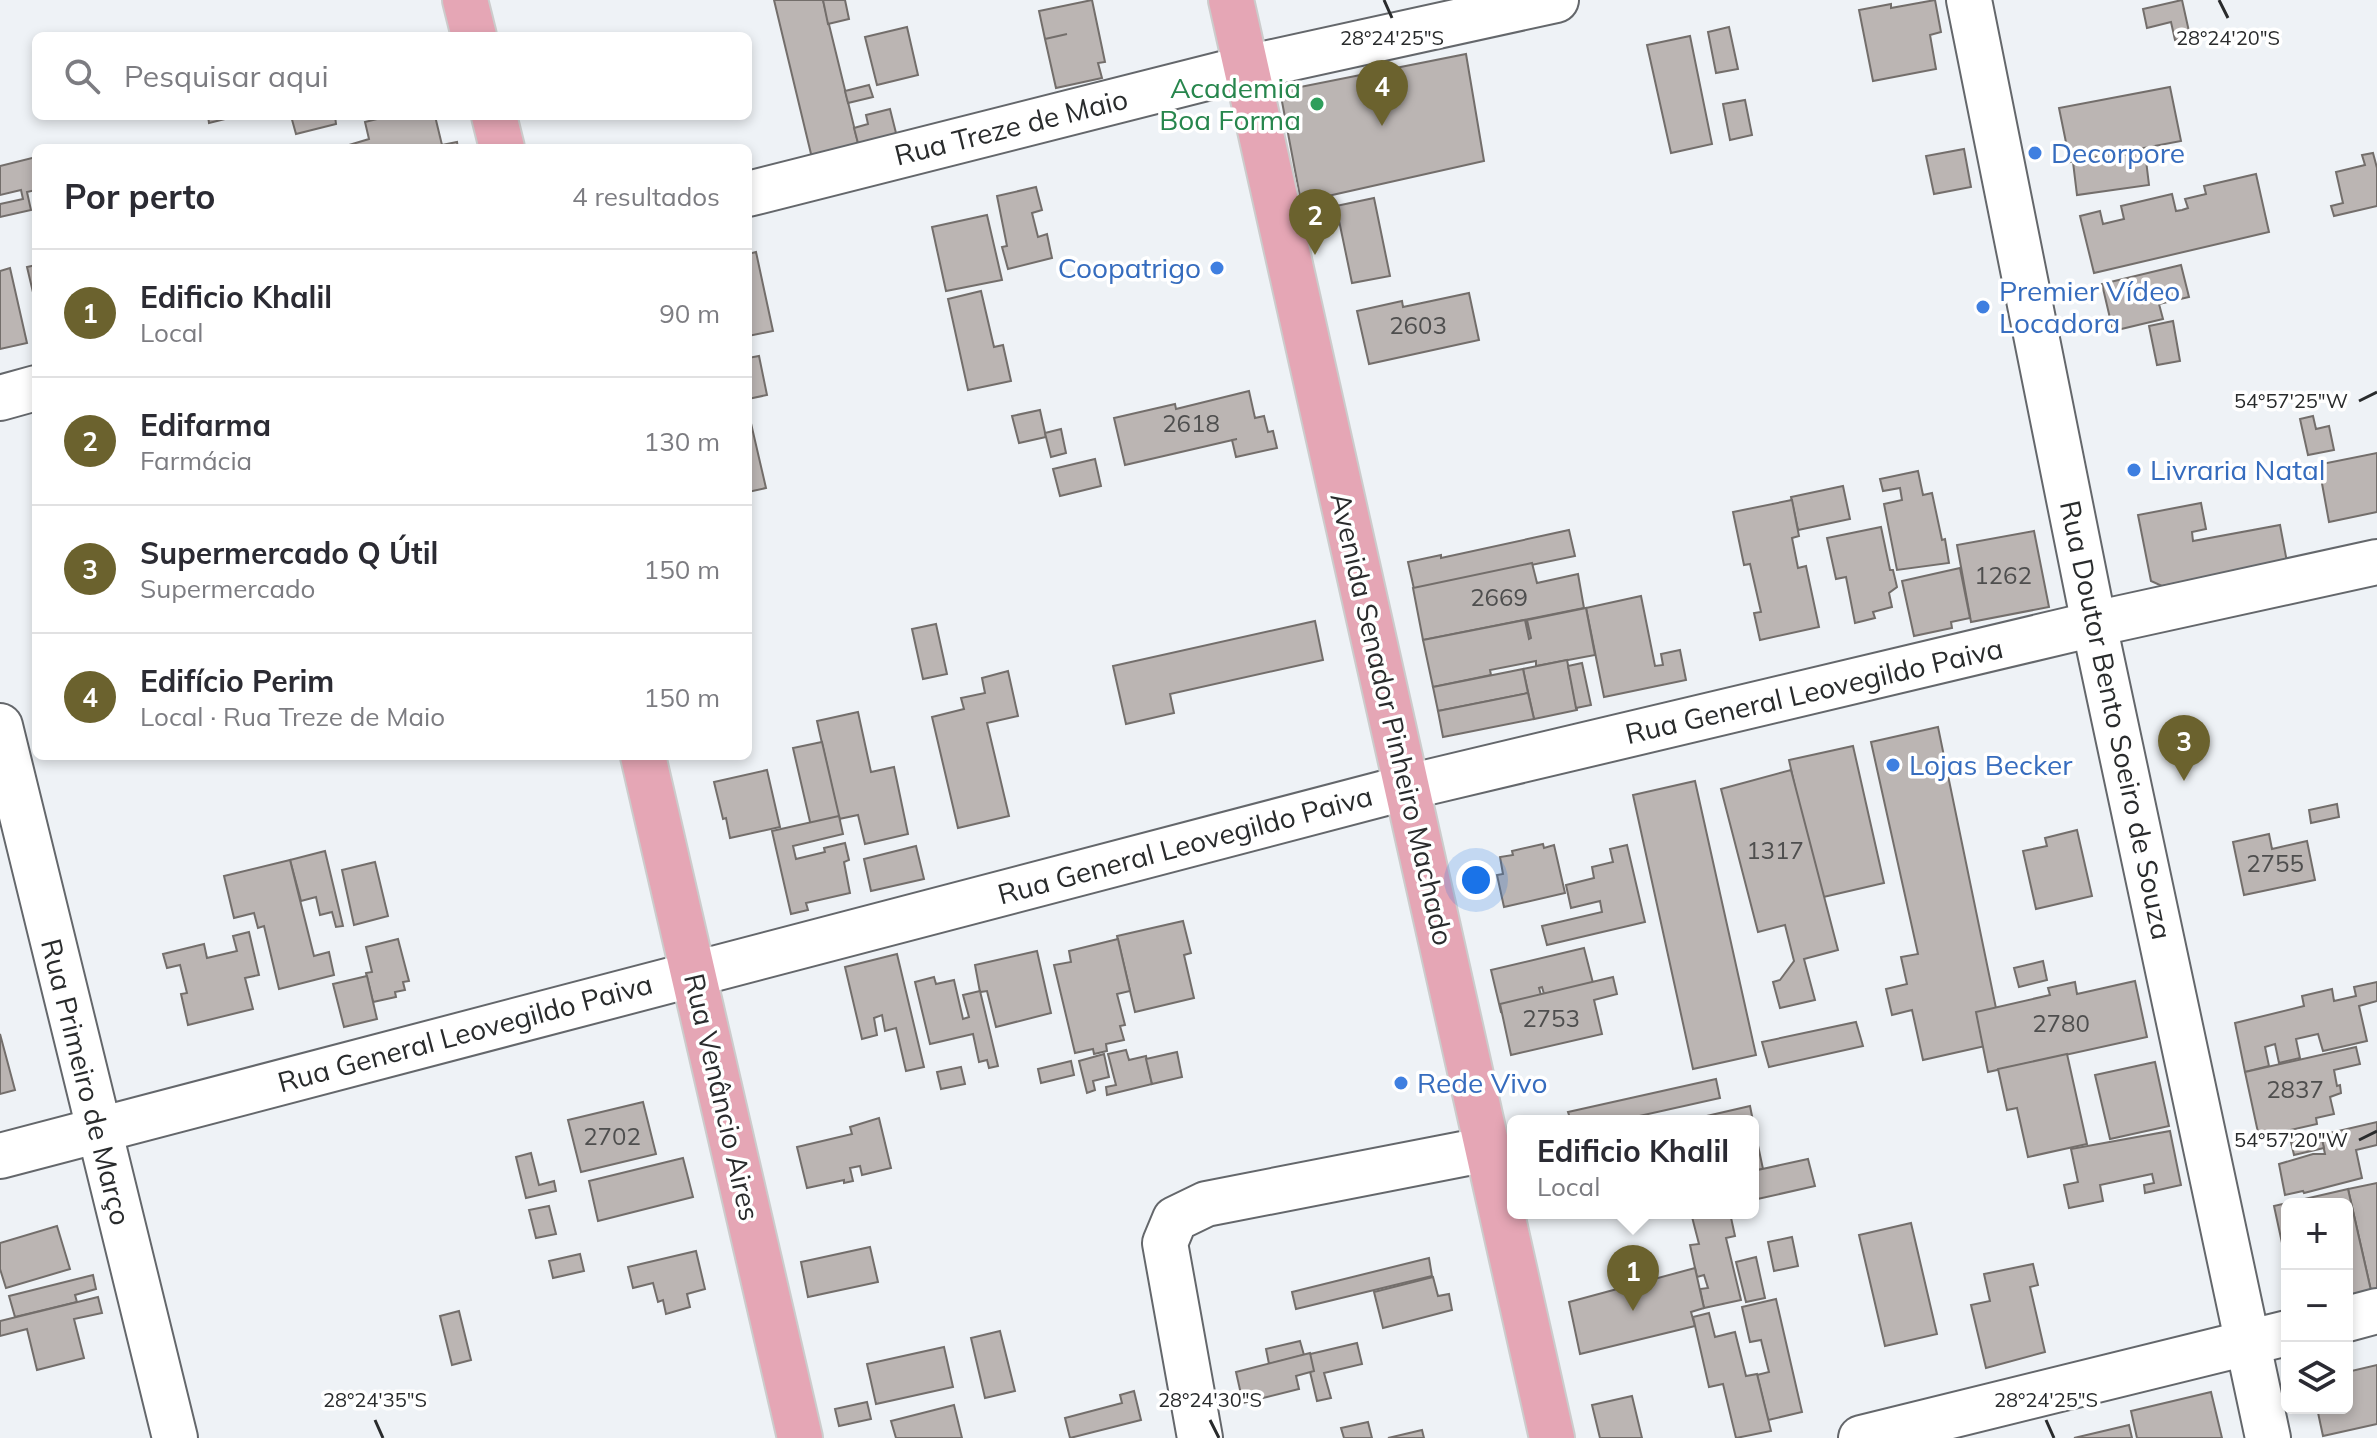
<!DOCTYPE html>
<html lang="pt">
<meta charset="utf-8">
<style>
body{margin:0;font-family:Mulish,sans-serif;background:#f2f2f3;color:#2b2b33}
.controls{position:absolute;right:24px;bottom:24px;display:grid;overflow:hidden;border-radius:12px;box-shadow:0 4px 12px #0003}
.controls button{width:72px;height:72px;display:grid;place-items:center;padding:0;border:0;border-bottom:2px solid #e1e1e2;background:#fff;color:#2b2b33;font:40px sans-serif}
.you{position:absolute;left:1476px;top:880px;width:28px;height:28px;margin:-20px;border:6px solid #fff;border-radius:50%;background:#1a73e8;box-shadow:0 0 0 12px #1a73e833}
.badge{display:grid;place-items:center;width:52px;height:52px;border-radius:50%;background:#6b622e;color:#fff;font-size:26px;font-weight:700}
.pin{position:absolute;translate:-50% -66px;filter:drop-shadow(0 2px 4px #0008)}
.pin::after{content:'';position:absolute;top:42px;width:28px;height:24px;background:inherit;clip-path:polygon(0 0,100% 0,50% 100%)}
.popup{position:absolute;left:1507px;top:1115px;width:252px;height:104px;box-sizing:border-box;display:grid;place-content:center;border-radius:12px;background:#fff;filter:drop-shadow(0 2px 6px #0005);font-size:26px;white-space:nowrap;color:#7c7c81}
.popup b{font-size:30px;color:#2b2b33}
.popup::after{content:'';position:absolute;left:50%;top:100%;margin-left:-16px;border:16px solid transparent;border-top-color:#fff}
.list{margin:0;padding:0;list-style:none}
h2{display:flex;justify-content:space-between;align-items:center;height:104px;margin:0;padding:0 32px;font-size:34px}
h2 small{font-size:26px;font-weight:400;color:#7c7c81}
.list li{display:grid;grid-template-columns:52px 1fr auto;gap:24px;align-items:center;box-sizing:border-box;height:128px;padding:0 32px;border-top:2px solid #e1e1e2}
.list b{display:block;font-size:30px;white-space:nowrap}
.list p{margin:0;font-size:26px;white-space:nowrap;color:#7c7c81}
.list em{font-size:26px;font-style:normal;color:#7c7c81}
.icon{flex:none;width:44px;height:44px;fill:none;stroke:currentColor;stroke-width:2;stroke-linecap:round;stroke-linejoin:round}
.map{position:relative;flex:none;width:2377px;height:1438px;overflow:hidden}
.search{position:absolute;background:#fff;box-shadow:0 4px 12px #0003;left:32px;top:32px;width:720px;height:88px;display:flex;align-items:center;gap:20px;box-sizing:border-box;padding:0 28px;border-radius:12px;color:#7c7c81;font-size:30px}
.panel{position:absolute;background:#fff;box-shadow:0 4px 12px #0003;left:32px;top:144px;width:720px;height:616px;border-radius:12px}
.map>svg:first-child{display:block}
</style>
<div class="map">
<svg width="2377" height="1438" viewBox="0 0 2377 1438">
<rect width="100%" height="100%" fill="#eef2f6"/>
<!-- building -->
<g fill="#bbb5b3" stroke="#736e6b" stroke-width="2">
<polygon points="774,0 823,0 859,147 812,158"/>
<polygon points="823,0 845,0 849,19 828,24"/>
<polygon points="1092,0 1105,62 1098,63 1102,78 1056,88 1045,39 1067,34 1045,39 1039,11"/>
<polygon points="1935,0 1941,32 1930,35 1936,69 1873,81 1859,10 1891,4 1891,8"/>
<polygon points="2182,0 2190,36 2175,40 2171,22 2147,28 2143,9"/>
<polygon points="907,27 918,75 877,85 865,37"/>
<polygon points="1729,27 1738,69 1716,73 1708,32"/>
<polygon points="1690,36 1712,144 1671,153 1647,45"/>
<polygon points="1466,54 1484,161 1301,202 1280,91"/>
<polygon points="869,85 873,97 848,103 845,91"/>
<polygon points="2170,87 2181,141 2070,162 2059,108"/>
<polygon points="1745,100 1752,135 1730,140 1723,104"/>
<polygon points="890,109 897,137 859,147 854,128 868,124 866,115"/>
<polygon points="208,116 237,116 209,123"/>
<polygon points="291,116 335,116 336,124 296,134"/>
<polygon points="389,116 435,116 442,145 457,142 458,148 339,148 369,139 365,122"/>
<polygon points="1964,149 1971,187 1934,194 1926,156"/>
<polygon points="2145,152 2149,185 2077,195 2073,162"/>
<polygon points="2373,153 2377,168 2377,206 2334,216 2331,206 2343,203 2336,172 2365,165 2362,155"/>
<polygon points="36,157 36,190 27,192 31,210 0,217 0,204 23,199 21,190 0,195 0,166"/>
<polygon points="2256,174 2269,232 2094,273 2080,216 2100,211 2103,224 2124,219 2121,206 2172,194 2176,211 2182,210 2188,208 2185,199 2206,194 2204,186"/>
<polygon points="1036,187 1042,210 1032,213 1038,237 1047,234 1052,258 1008,269 1002,247 1007,246 997,196"/>
<polygon points="1374,198 1390,276 1352,283 1336,206"/>
<polygon points="987,215 1002,280 946,291 932,227"/>
<polygon points="756,252 773,331 748,336 748,254"/>
<polygon points="36,265 36,305 27,267"/>
<polygon points="2181,265 2189,297 2159,304 2163,319 2113,331 2102,284"/>
<polygon points="10,268 27,343 0,349 0,271"/>
<polygon points="981,291 994,347 1003,345 1011,381 968,390 948,299"/>
<polygon points="1469,293 1479,340 1369,364 1357,311 1402,301 1403,307"/>
<polygon points="2173,321 2180,361 2157,365 2149,326"/>
<polygon points="759,356 767,395 748,399 748,358"/>
<polygon points="1249,391 1255,418 1264,416 1268,432 1273,431 1277,448 1236,457 1232,440 1237,439 1125,465 1114,418 1175,404 1176,409"/>
<polygon points="1040,410 1046,437 1019,443 1012,416"/>
<polygon points="2313,416 2316,429 2329,426 2334,450 2308,455 2300,419"/>
<polygon points="748,419 750,419 766,488 748,492"/>
<polygon points="1061,429 1066,453 1051,457 1045,433"/>
<polygon points="2377,453 2377,512 2329,522 2321,478 2311,480 2307,467"/>
<polygon points="1095,459 1101,486 1060,496 1053,469"/>
<polygon points="1918,471 1923,495 1932,493 1942,540 1945,539 1949,563 1897,570 1884,504 1902,500 1900,488 1883,491 1880,479"/>
<polygon points="1843,486 1850,519 1798,530 1791,497"/>
<polygon points="1792,500 1799,536 1792,538 1798,568 1806,566 1819,627 1760,640 1754,613 1761,612 1750,564 1744,565 1733,512"/>
<polygon points="2201,503 2206,529 2192,532 2193,541 2280,525 2287,562 2162,586 2151,581 2138,515"/>
<polygon points="1881,527 1890,570 1893,570 1897,587 1889,593 1892,607 1873,612 1875,618 1855,623 1846,577 1836,579 1827,538"/>
<polygon points="1569,530 1575,556 1414,589 1408,562 1441,555 1441,558"/>
<polygon points="2034,531 2049,607 1971,622 1957,545"/>
<polygon points="1532,563 1537,583 1578,574 1584,608 1423,640 1413,588"/>
<polygon points="1960,568 1970,618 1951,622 1952,628 1914,636 1902,581"/>
<polygon points="1641,596 1655,666 1663,665 1661,654 1680,650 1686,680 1604,697 1586,608"/>
<polygon points="1586,608 1595,655 1536,666 1536,661 1490,670 1491,675 1433,687 1423,640 1525,620 1529,639 1531,638 1527,620"/>
<polygon points="1315,621 1323,660 1170,694 1174,713 1126,724 1113,666"/>
<polygon points="936,624 947,674 923,679 912,629"/>
<polygon points="1567,660 1577,710 1534,719 1523,669"/>
<polygon points="1582,663 1591,705 1576,708 1568,666"/>
<polygon points="1523,669 1528,693 1438,711 1433,687"/>
<polygon points="1008,671 1018,716 987,723 1009,816 958,828 932,717 964,709 961,698 985,693 982,678"/>
<polygon points="1528,693 1534,719 1443,737 1438,711"/>
<polygon points="858,712 871,772 894,767 908,834 865,844 858,815 839,819 817,721"/>
<polygon points="1938,727 2003,1042 1923,1060 1912,1010 1892,1015 1886,989 1907,984 1901,957 1918,954 1871,742"/>
<polygon points="822,742 840,820 811,826 793,748"/>
<polygon points="1853,746 1884,883 1819,898 1789,760"/>
<polygon points="767,770 780,827 730,838 726,818 723,819 714,782"/>
<polygon points="1791,770 1838,950 1804,959 1815,1000 1780,1008 1773,982 1780,980 1794,961 1785,925 1758,932 1721,789"/>
<polygon points="1695,781 1756,1055 1693,1069 1633,795"/>
<polygon points="2337,804 2339,817 2311,823 2309,810"/>
<polygon points="839,816 843,834 793,846 796,859 825,852 824,848 845,843 849,860 844,862 850,893 806,903 808,910 791,914 772,831"/>
<polygon points="2077,830 2092,896 2036,909 2023,851 2047,846 2045,838"/>
<polygon points="2269,834 2272,849 2307,841 2315,880 2244,895 2233,842"/>
<polygon points="1543,844 1544,848 1554,845 1565,893 1504,907 1497,875 1503,874 1500,857 1513,855 1512,851"/>
<polygon points="1627,845 1645,922 1547,945 1542,926 1602,912 1600,901 1571,908 1566,885 1594,878 1592,867 1613,862 1610,849"/>
<polygon points="916,846 924,879 871,891 864,859"/>
<polygon points="325,851 343,926 336,927 332,912 320,915 316,897 301,901 290,860"/>
<polygon points="290,860 314,956 329,952 334,975 279,989 264,926 258,928 254,913 234,918 224,876"/>
<polygon points="375,862 388,916 354,925 342,870"/>
<polygon points="1183,921 1191,953 1184,955 1194,998 1135,1012 1117,936"/>
<polygon points="249,932 259,975 245,978 253,1009 188,1025 181,994 187,993 180,965 167,968 163,954 204,944 207,958 237,951 233,936"/>
<polygon points="398,939 409,981 403,982 405,990 395,992 396,997 373,1002 366,973 372,972 366,947"/>
<polygon points="1118,939 1130,991 1117,994 1125,1025 1120,1026 1124,1040 1106,1044 1107,1051 1094,1054 1093,1049 1075,1053 1054,965 1071,962 1069,951"/>
<polygon points="1584,948 1593,983 1544,994 1542,987 1539,988 1543,1002 1501,1012 1491,970"/>
<polygon points="1037,951 1051,1013 996,1027 987,991 980,992 975,965"/>
<polygon points="897,954 924,1067 906,1071 896,1028 885,1031 882,1015 874,1018 877,1035 862,1039 845,967"/>
<polygon points="2043,961 2047,980 2019,987 2014,968"/>
<polygon points="367,976 377,1019 344,1027 333,984"/>
<polygon points="934,977 936,984 954,980 963,1019 969,1017 963,995 980,991 998,1066 989,1068 987,1060 979,1062 973,1034 930,1044 915,982"/>
<polygon points="1613,977 1617,994 1594,1000 1602,1034 1511,1055 1500,1004"/>
<polygon points="2135,981 2147,1037 1988,1072 1976,1012 2050,995 2048,988 2075,982 2077,994"/>
<polygon points="2377,982 2377,1001 2359,1006 2367,1041 2323,1051 2318,1034 2296,1039 2300,1058 2279,1063 2275,1044 2265,1047 2269,1066 2245,1072 2235,1023 2304,1006 2302,996 2332,989 2334,1001 2356,996 2354,987"/>
<polygon points="1856,1022 1863,1046 1769,1067 1762,1042"/>
<polygon points="0,1034 15,1090 0,1094"/>
<polygon points="2356,1047 2360,1064 2334,1070 2337,1086 2340,1085 2341,1093 2330,1097 2334,1114 2316,1118 2317,1124 2259,1137 2245,1072"/>
<polygon points="1126,1050 1129,1060 1146,1056 1152,1084 1107,1095 1106,1087 1116,1085 1108,1054"/>
<polygon points="1177,1052 1182,1077 1152,1084 1146,1059"/>
<polygon points="1104,1054 1109,1077 1093,1081 1095,1090 1087,1093 1079,1061"/>
<polygon points="2067,1054 2087,1144 2028,1157 2017,1108 2007,1110 1998,1069"/>
<polygon points="1071,1061 1074,1075 1041,1083 1038,1069"/>
<polygon points="2155,1062 2169,1126 2110,1139 2095,1075"/>
<polygon points="961,1067 965,1084 941,1089 937,1072"/>
<polygon points="1716,1079 1720,1098 1617,1121 1571,1121 1568,1112"/>
<polygon points="643,1102 656,1154 581,1172 568,1120"/>
<polygon points="1750,1106 1753,1121 1685,1121"/>
<polygon points="879,1118 891,1168 862,1175 860,1166 850,1168 853,1181 844,1183 844,1180 807,1188 797,1147 852,1134 850,1127"/>
<polygon points="1753,1122 1763,1169 1753,1171"/>
<polygon points="2377,1122 2377,1145 2356,1150 2362,1178 2304,1193 2303,1191 2285,1195 2279,1164 2313,1154 2325,1154 2321,1135"/>
<polygon points="2170,1131 2181,1185 2145,1193 2144,1185 2154,1183 2152,1174 2100,1185 2103,1201 2069,1208 2064,1185 2078,1182 2071,1149"/>
<polygon points="2321,1135 2324,1148 2294,1155 2291,1142"/>
<polygon points="531,1153 539,1185 554,1181 556,1191 526,1198 516,1157"/>
<polygon points="683,1158 693,1197 598,1221 589,1181"/>
<polygon points="1808,1159 1815,1186 1753,1200 1753,1171"/>
<polygon points="2377,1183 2377,1294 2372,1295 2348,1189"/>
<polygon points="2348,1189 2372,1295 2347,1301 2347,1204 2287,1204 2287,1266 2274,1206"/>
<polygon points="549,1206 556,1234 536,1238 529,1210"/>
<polygon points="1691,1213 1730,1213 1735,1236 1726,1238 1741,1300 1704,1308 1700,1289 1708,1288 1704,1275 1697,1277 1690,1245 1699,1244"/>
<polygon points="1911,1223 1937,1334 1885,1346 1859,1235"/>
<polygon points="57,1226 70,1269 6,1288 0,1269 0,1243"/>
<polygon points="1792,1237 1798,1266 1774,1271 1768,1242"/>
<polygon points="870,1247 878,1282 808,1297 801,1262"/>
<polygon points="696,1251 705,1289 687,1294 690,1307 666,1314 663,1300 658,1302 653,1283 633,1288 628,1267"/>
<polygon points="580,1254 584,1271 553,1278 549,1261"/>
<polygon points="1756,1257 1765,1298 1746,1302 1736,1262"/>
<polygon points="1429,1258 1432,1276 1296,1309 1292,1292"/>
<polygon points="2033,1264 2038,1285 2030,1287 2045,1352 1986,1368 1971,1305 1990,1301 1984,1274"/>
<polygon points="1695,1268 1704,1308 1691,1312 1695,1326 1580,1354 1569,1302"/>
<polygon points="93,1275 96,1289 75,1295 77,1302 15,1317 9,1296"/>
<polygon points="1433,1277 1438,1296 1449,1294 1452,1310 1383,1328 1374,1292"/>
<polygon points="98,1297 102,1313 74,1319 84,1358 37,1370 27,1329 0,1336 0,1321"/>
<polygon points="1776,1299 1802,1412 1768,1420 1757,1375 1769,1372 1761,1340 1750,1342 1742,1307"/>
<polygon points="459,1311 471,1360 452,1365 440,1316"/>
<polygon points="1709,1313 1715,1337 1735,1332 1746,1376 1757,1374 1771,1431 1736,1438 1723,1384 1709,1387 1693,1317"/>
<polygon points="1000,1331 1015,1391 985,1398 971,1338"/>
<polygon points="1300,1341 1304,1355 1269,1364 1266,1349"/>
<polygon points="1357,1343 1362,1364 1324,1373 1331,1398 1317,1401 1306,1355"/>
<polygon points="944,1347 953,1387 876,1404 867,1364"/>
<polygon points="1310,1353 1314,1371 1296,1376 1299,1389 1243,1403 1236,1372"/>
<polygon points="2377,1365 2377,1424 2323,1436 2317,1408 2347,1408 2347,1372"/>
<polygon points="1134,1391 1141,1420 1070,1438 1065,1418 1122,1403 1120,1395"/>
<polygon points="2211,1392 2222,1438 2137,1438 2131,1411"/>
<polygon points="1632,1396 1642,1438 1600,1438 1592,1405"/>
<polygon points="867,1402 871,1419 839,1426 835,1409"/>
<polygon points="954,1405 962,1438 896,1438 891,1421"/>
<polygon points="1368,1422 1372,1438 1344,1438 1341,1428"/>
<polygon points="2129,1425 2132,1438 2074,1438"/>
<polygon points="1422,1430 1424,1438 1388,1438"/>
</g>
<g fill="none" stroke-linecap="round" stroke-linejoin="round">
<defs>
<g id="minor">
<polyline points="1969,0 2094,624 2268,1438"/>
<polyline points="748,194 1246,68 1556,0"/>
<polyline points="0,398 36,388"/>
<polyline points="0,726 175,1438"/>
<polyline points="0,1156 1408,787 2094,624 2377,562"/>
<polyline points="2347,1319 2377,1311"/>
<polyline points="1200,1438 1165,1243 1175,1219 1206,1204 1488,1149"/>
<polyline points="1861,1438 2287,1333"/>
</g>
<g id="major">
<polyline points="465,0 474,36"/>
<polyline points="1231,0 1552,1438"/>
<polyline points="494,116 502,148"/>
<polyline points="643,756 800,1438"/>
</g>
</defs>
<!-- minor casing -->
<use href="#minor" stroke="#64676b" stroke-width="48"/>
<!-- major casing -->
<use href="#major" stroke="#ccc" stroke-width="48"/>
<!-- minor -->
<use href="#minor" stroke="#fff" stroke-width="44"/>
<!-- major -->
<use href="#major" stroke="#e5a6b5" stroke-width="44"/>
</g>
<!-- ticks -->
<path fill="none" stroke="#292b2c" stroke-width="3" d="M1384,0L1392,18M2219,0L2228,18M2359,401L2377,392M2359,1140L2377,1131M375,1420L383,1438M1210,1420L1219,1438M2046,1420L2054,1438"/>
<!-- markers -->
<circle fill="#2e9e5b" stroke="#fff" stroke-width="3" cx="1317" cy="104" r="8"/>
<g fill="#3f7fe0" stroke="#fff" stroke-width="3">
<circle cx="2035" cy="153" r="8"/>
<circle cx="1217" cy="268" r="8"/>
<circle cx="1983" cy="307" r="8"/>
<circle cx="2134" cy="470" r="8"/>
<circle cx="1893" cy="765" r="8"/>
<circle cx="1401" cy="1083" r="8"/>
</g>
<g text-anchor="middle" stroke-width="7" stroke-linejoin="round" paint-order="stroke">
<!-- number labels -->
<g font-size="24" fill="#4e4e4e">
<text x="1418" y="334">2603</text>
<text x="1191" y="432">2618</text>
<text x="2003" y="584">1262</text>
<text x="1499" y="606">2669</text>
<text x="1775" y="859">1317</text>
<text x="2275" y="872">2755</text>
<text x="1551" y="1027">2753</text>
<text x="2061" y="1032">2780</text>
<text x="2295" y="1098">2837</text>
<text x="612" y="1145">2702</text>
</g>
<!-- leisure labels -->
<g font-size="28" fill="#27864d" stroke="#fff" text-anchor="end">
<text x="1301" y="98">Academia<tspan x="1301" dy="32">Boa Forma</tspan></text>
</g>
<!-- street labels -->
<g font-size="28" fill="#292b2c" stroke="#fff">
<text transform="translate(1011 127) rotate(-14)" y="10">Rua Treze de Maio</text>
<text transform="translate(1814 691) rotate(-13)" y="10">Rua General Leovegildo Paiva</text>
<text transform="translate(1392 719) rotate(77)" y="10">Avenida Senador Pinheiro Machado</text>
<text transform="translate(2116 720) rotate(78)" y="10">Rua Doutor Bento Soeiro de Souza</text>
<text transform="translate(1185 845) rotate(-15)" y="10">Rua General Leovegildo Paiva</text>
<text transform="translate(465 1033) rotate(-15)" y="10">Rua General Leovegildo Paiva</text>
<text transform="translate(86 1082) rotate(76)" y="10">Rua Primeiro de Março</text>
<text transform="translate(722 1097) rotate(77)" y="10">Rua Venâncio Aires</text>
</g>
<!-- shop labels -->
<g font-size="28" fill="#366cbe" stroke="#fff" text-anchor="start">
<text x="2051" y="163">Decorpore</text>
<text x="1201" y="278" text-anchor="end">Coopatrigo</text>
<text x="1999" y="301">Premier Vídeo<tspan x="1999" dy="32">Locadora</tspan></text>
<text x="2150" y="480">Livraria Natal</text>
<text x="1909" y="775">Lojas Becker</text>
<text x="1417" y="1093">Rede Vivo</text>
</g>
</g>
<g font-size="20" text-anchor="middle" fill="#292b2c" stroke="#fff" stroke-width="7" stroke-linejoin="round" paint-order="stroke">
<text x="1392" y="45">28°24'25"S</text>
<text x="2228" y="45">28°24'20"S</text>
<text x="2291" y="408">54°57'25"W</text>
<text x="2291" y="1147">54°57'20"W</text>
<text x="1210" y="1407">28°24'30"S</text>
<text x="2046" y="1407">28°24'25"S</text>
<text x="375" y="1407">28°24'35"S</text>
</g>
</svg>
<div class="controls">
<button>+</button>
<button>−</button>
<button><svg class="icon" aria-label="layers" viewBox="0 0 24 24"><path d="M12 4l9 5-9 5-9-5zM3 14l9 5 9-5"/></svg></button>
</div>
<div class="you"></div>
<div class="pin badge" style="left:1633px;top:1311px">1</div>
<div class="popup"><b>Edificio Khalil</b>Local</div>
<div class="pin badge" style="left:1315px;top:255px">2</div>
<div class="pin badge" style="left:2184px;top:781px">3</div>
<div class="pin badge" style="left:1382px;top:126px">4</div>
<div class="search"><svg class="icon" aria-label="search" viewBox="0 0 24 24"><circle cx="10" cy="10" r="6"/><path d="M15 15l6 6"/></svg>Pesquisar aqui</div>
<section class="panel">
<h2>Por perto<small>4 resultados</small></h2>
<ul class="list">
<li><span class="badge">1</span><div><b>Edificio Khalil</b><p>Local</p></div><em>90 m</em></li>
<li><span class="badge">2</span><div><b>Edifarma</b><p>Farmácia</p></div><em>130 m</em></li>
<li><span class="badge">3</span><div><b>Supermercado Q Útil</b><p>Supermercado</p></div><em>150 m</em></li>
<li><span class="badge">4</span><div><b>Edifício Perim</b><p>Local · Rua Treze de Maio</p></div><em>150 m</em></li>
</ul>
</section>
</div>
